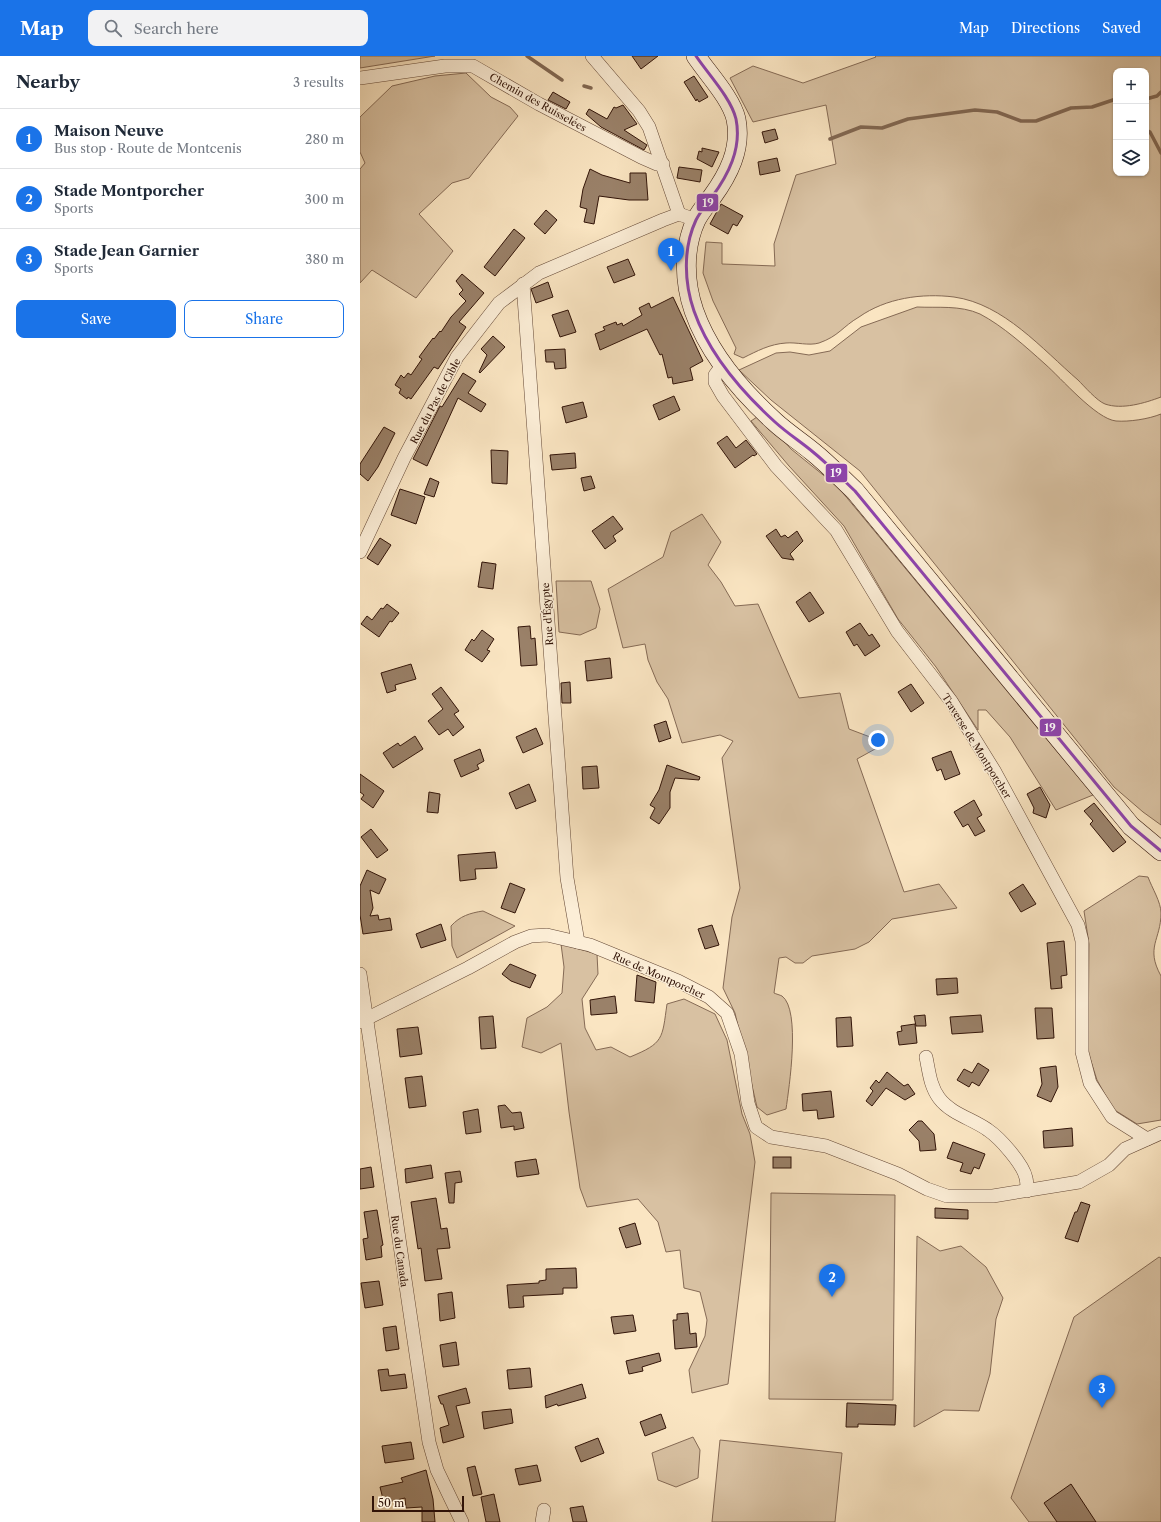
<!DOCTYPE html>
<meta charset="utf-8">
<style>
body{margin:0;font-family:"Libre Caslon Text",serif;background:#f2f2f3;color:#1f2937}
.controls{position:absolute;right:12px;top:12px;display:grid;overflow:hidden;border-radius:8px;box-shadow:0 1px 3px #0004}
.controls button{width:36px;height:36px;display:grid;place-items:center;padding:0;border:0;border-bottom:1px solid #e0e1e3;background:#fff;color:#1f2937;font:20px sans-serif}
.scale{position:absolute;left:12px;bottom:10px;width:92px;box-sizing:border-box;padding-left:4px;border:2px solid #321408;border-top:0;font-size:11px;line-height:14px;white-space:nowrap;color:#321408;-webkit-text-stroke:3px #fceed7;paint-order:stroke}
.you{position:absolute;left:518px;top:684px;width:14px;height:14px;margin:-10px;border:3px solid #fff;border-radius:50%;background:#1a73e8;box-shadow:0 0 0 6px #1a73e833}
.badge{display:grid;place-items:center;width:26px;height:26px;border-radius:50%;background:#1a73e8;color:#fff;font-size:13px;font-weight:700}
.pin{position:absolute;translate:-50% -33px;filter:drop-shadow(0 1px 2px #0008)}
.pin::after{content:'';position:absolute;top:21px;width:14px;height:12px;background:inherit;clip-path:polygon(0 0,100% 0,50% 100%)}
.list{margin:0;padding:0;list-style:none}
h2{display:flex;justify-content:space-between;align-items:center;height:52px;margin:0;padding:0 16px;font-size:17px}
h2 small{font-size:13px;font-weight:400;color:#747a83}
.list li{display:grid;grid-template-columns:26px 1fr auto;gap:12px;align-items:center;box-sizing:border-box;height:60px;padding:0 16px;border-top:1px solid #e0e1e3}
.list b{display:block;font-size:15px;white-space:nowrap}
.list p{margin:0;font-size:13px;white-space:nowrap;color:#747a83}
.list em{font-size:13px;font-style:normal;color:#747a83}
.actions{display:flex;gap:8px;padding:12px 16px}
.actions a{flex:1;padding:9px 0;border:1px solid #1a73e8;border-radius:8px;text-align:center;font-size:14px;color:#1a73e8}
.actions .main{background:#1a73e8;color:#fff}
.icon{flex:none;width:22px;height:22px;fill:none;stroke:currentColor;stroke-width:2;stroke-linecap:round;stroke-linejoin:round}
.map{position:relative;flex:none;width:801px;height:1466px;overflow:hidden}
header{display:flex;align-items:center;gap:24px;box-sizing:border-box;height:56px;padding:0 20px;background:#1a73e8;color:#fff}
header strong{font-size:19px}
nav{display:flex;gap:22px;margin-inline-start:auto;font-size:14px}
.search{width:280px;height:36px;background:#f2f2f3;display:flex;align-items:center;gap:10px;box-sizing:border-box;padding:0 14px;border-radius:8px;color:#747a83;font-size:15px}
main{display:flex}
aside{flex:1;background:#fff}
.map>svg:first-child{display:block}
</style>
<header>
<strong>Map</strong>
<div class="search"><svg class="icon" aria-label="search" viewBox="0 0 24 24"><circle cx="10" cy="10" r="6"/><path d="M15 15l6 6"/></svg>Search here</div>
<nav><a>Map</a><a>Directions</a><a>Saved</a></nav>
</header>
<main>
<aside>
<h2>Nearby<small>3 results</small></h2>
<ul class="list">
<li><span class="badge">1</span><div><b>Maison Neuve</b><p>Bus stop · Route de Montcenis</p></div><em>280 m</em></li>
<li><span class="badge">2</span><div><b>Stade Montporcher</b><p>Sports</p></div><em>300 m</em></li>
<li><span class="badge">3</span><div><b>Stade Jean Garnier</b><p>Sports</p></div><em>380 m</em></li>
</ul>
<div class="actions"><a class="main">Save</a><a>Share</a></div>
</aside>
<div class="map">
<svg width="801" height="1466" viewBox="0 0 801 1466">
<rect width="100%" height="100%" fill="#fae5c2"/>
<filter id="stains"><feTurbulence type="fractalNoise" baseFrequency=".005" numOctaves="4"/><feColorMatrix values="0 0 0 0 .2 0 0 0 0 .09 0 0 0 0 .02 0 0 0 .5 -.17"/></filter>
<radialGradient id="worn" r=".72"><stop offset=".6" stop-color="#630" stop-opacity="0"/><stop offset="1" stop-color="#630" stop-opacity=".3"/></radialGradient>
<!-- green -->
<g fill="#d8c1a2" stroke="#856a55" fill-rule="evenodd">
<polygon points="0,0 75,0 0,12"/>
<path d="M515,0H801V341C785,347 762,354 745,348C737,345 724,330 718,324C682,293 644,248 594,241C562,237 526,242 499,261C482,271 479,280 459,287C449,290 436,286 426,287C410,288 397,295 383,302L374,298L376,292L353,245L343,217L346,186L362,187V208L415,210L414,188L436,119L476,108L466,49L393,66L370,22L393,10L443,27L516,1ZM756,15H786V117H756Z"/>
<polygon points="106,17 131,41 150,51 158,60 109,122 92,127 59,158 93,195 56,242 12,214 0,227 0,113 5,107 0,96 0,61 32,30 75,20"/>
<path d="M557,251C578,252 600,249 620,258C643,270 666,291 685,308C701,322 736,363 756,365C769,366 789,363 801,358V769L783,756L754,731L500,415L411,344L379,314L416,297L430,296L449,299L470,295L501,271Z"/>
<polygon points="400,359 431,393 478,431 733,739 696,754 650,681 626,654 618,654 618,674 576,611 538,563 484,470 429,410 391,365"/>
<path d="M342,458L361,486L348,509L361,526L375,550L398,548L439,642L480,637L489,673L526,687L497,703L544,836L579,828L597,852L532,863L509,886L495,893L452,900L443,907H435L426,901L419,902L414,937C416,938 420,939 422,940C441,954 429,1032 426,1053L407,1059L397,1051L375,957L363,932L372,861L380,832L362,702L373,685L360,679L322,687L308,643L297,626L288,604L285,588L263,592L248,533L303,501L311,476Z"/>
<polygon points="196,525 231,525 240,553 236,572 220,579 199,576"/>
<path d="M779,820L788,821C792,832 801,846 801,857C801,884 785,891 801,920V1064L777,1068L753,1053L737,1024L728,996L729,888L724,855Z"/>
<path d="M123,855L155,870L97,902L92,890L91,870C100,860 110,857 123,855Z"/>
<path d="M201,888L237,898L238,918L222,943L225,972L236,994L251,991L270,1001C304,987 302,983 307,948L324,943L355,958L367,984L382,1058L390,1078L395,1106L368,1328L332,1337L329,1314L345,1280L347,1264L340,1236L324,1232L320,1194L306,1196L298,1166L278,1143L227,1151L220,1132L209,1056L201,987L181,997L162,991L167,962L187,951L202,937L204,911Z"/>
<polygon points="411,1137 535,1139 533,1344 409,1343"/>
<polygon points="557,1180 580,1195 601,1190 626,1211 643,1242 636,1263 630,1318 619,1355 584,1354 554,1371"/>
<polygon points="799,1201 801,1202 801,1466 669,1466 651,1442 714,1261"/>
<polygon points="333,1381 340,1394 338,1422 316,1431 298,1424 292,1397"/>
<polygon points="360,1384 482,1397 475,1466 352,1466"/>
</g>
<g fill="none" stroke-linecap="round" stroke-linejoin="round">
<!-- stream -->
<g stroke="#816752" stroke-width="3.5">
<polyline points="167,0 202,24"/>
<polyline points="224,30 231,32"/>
<polyline points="786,43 797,40 801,36"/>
<polyline points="786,74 790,76 801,97"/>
<polyline points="470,83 501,71 522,72 548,63 615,54 637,56 661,65 676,65 711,52 732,51 756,43"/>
</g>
</g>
<!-- building -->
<g fill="#9a8169" stroke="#321408">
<polygon points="272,0 298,0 281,13"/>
<polygon points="334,20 348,41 339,46 337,43 336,45 324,26"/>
<polygon points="193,36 210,46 206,53 188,44"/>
<polygon points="263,49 277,68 264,74 287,89 284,94 241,71 226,58 229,53 247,63 254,51 256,52"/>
<polygon points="415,73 418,83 405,87 402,76"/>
<polygon points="342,92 359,96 352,111 337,103 339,95 342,96"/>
<polygon points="417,102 420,115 400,119 398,106"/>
<polygon points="319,111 342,114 340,126 317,122"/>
<polygon points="230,113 242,119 270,127 270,117 286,117 288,144 269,144 239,140 234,168 224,166 227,153 220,151 223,133"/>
<polygon points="361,148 383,160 377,170 373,168 368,178 350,168"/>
<polygon points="186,154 197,164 185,178 174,168"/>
<polygon points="154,173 165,182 135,220 124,211"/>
<polygon points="268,203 275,219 254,227 247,211"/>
<polygon points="102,218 124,237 99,266 106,271 78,313 74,311 51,343 48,341 47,343 39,337 41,333 35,329 41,319 44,322 48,317 51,319 62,303 59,301 73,282 74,283 80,275 81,276 91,261 106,245 99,238 103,234 96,225"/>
<polygon points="188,226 193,241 176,247 171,233"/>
<polygon points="313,241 343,305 330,312 333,324 313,328 312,321 308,322 302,298 300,299 287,273 240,294 235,278 245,274 243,271 256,266 257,269 262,267 263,270 282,259 279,252 289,247 291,252"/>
<polygon points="208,254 216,276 200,281 192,259"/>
<polygon points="133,280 145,291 120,317 119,316 127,299 121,293"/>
<polygon points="205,293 206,312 195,313 194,306 186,306 185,294"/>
<polygon points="103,317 116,325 108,337 126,348 121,356 98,342 67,410 53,403 80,350 82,351"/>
<polygon points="314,340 320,354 299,364 293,349"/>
<polygon points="223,346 227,361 206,367 202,351"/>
<polygon points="24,371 35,377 18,411 8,425 0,418 0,408"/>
<polygon points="367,380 376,392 386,384 397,398 394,400 393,399 375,412 357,387"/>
<polygon points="131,394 148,395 147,428 132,427"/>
<polygon points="215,397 216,412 192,414 190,399"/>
<polygon points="231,420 235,432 224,435 221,422"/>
<polygon points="70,422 79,426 74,441 64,438"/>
<polygon points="40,433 65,441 56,468 31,459"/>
<polygon points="253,460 263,473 253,480 256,485 245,493 232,475"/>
<polygon points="416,473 421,481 425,479 428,482 437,475 443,485 430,498 434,504 422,502 406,480"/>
<polygon points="20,482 31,489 18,509 7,502"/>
<polygon points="122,506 136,508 133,533 118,531"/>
<polygon points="450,536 464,557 449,566 436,546"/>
<polygon points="27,548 39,557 32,566 30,565 19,581 1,568 7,560 12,564 21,552 23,553"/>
<polygon points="500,567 509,580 512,578 520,590 505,600 497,588 494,590 486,576"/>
<polygon points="170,570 171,583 175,582 177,609 161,610 158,571"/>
<polygon points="122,574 134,583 127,594 130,595 122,606 105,594 112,583 114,585"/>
<polygon points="250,602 252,622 227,625 225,605"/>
<polygon points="51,608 56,623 35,629 36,634 27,637 21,617"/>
<polygon points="210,626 211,647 202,647 201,627"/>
<polygon points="551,628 564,647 551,656 538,636"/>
<polygon points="81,631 99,655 94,658 104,671 93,680 88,673 79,679 68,665 83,653 72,638"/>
<polygon points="306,665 311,682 299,686 294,669"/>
<polygon points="176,672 183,688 163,697 156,681"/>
<polygon points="55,680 63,693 33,712 23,697 38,687 40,690"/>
<polygon points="120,693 124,705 117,709 119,713 101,721 94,704"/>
<polygon points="591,695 600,718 585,724 581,713 577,715 572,702"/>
<polygon points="307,709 340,721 339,724 315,722 310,736 310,752 299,768 290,762 295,752 290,749 299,734"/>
<polygon points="237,710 239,732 223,733 222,711"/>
<polygon points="0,718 24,735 13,752 1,743 4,739 0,736"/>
<polygon points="169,728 176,745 156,753 149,737"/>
<polygon points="680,731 690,749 686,762 673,757 674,752 667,738"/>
<polygon points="69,736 80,738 78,757 67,756"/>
<polygon points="614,744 622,759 617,762 625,775 615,780 608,768 603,771 594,756"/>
<polygon points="734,747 766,786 753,796 730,768 733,765 724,755"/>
<polygon points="11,773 28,794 17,802 1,781"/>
<polygon points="135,796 137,812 115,813 116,823 100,825 98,799"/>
<polygon points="7,814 26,823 19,838 10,834 13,852 10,860 18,859 19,864 30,862 32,874 3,878 0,859 0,830"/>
<polygon points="150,827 165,833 155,857 141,852"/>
<polygon points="663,828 676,848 661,856 649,837"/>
<polygon points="81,868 86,884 61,892 56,878"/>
<polygon points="352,869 359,889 345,893 338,873"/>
<polygon points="704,885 707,919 701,920 702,932 691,933 687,887"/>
<polygon points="150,908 176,919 170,932 151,925 142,918"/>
<polygon points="277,919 296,926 294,947 275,945"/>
<polygon points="597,922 598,937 577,939 576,923"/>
<polygon points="255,940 257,957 231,959 230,944"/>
<polygon points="675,952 692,952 694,982 677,983"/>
<polygon points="565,959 566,970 556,970 554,960"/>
<polygon points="621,959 623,976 592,978 590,961"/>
<polygon points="133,960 136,992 121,993 119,961"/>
<polygon points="491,961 493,990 477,991 476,962"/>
<polygon points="555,968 557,987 539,989 537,976 542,975 541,970"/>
<polygon points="58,971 62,998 40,1001 37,973"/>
<polygon points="618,1007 629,1014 619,1030 612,1026 609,1031 597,1024 604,1013 612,1017"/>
<polygon points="696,1010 698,1031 691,1046 677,1040 682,1028 680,1012"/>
<polygon points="527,1016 544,1030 548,1028 555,1038 545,1044 526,1032 512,1050 506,1045 513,1035 510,1032 516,1024 519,1027"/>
<polygon points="62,1020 66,1050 49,1052 45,1022"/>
<polygon points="471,1035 474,1061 458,1063 457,1054 443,1055 442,1038"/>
<polygon points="145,1049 152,1057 161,1056 164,1072 154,1074 154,1070 141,1072 138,1050"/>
<polygon points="118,1053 121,1076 106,1078 103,1056"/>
<polygon points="558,1065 562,1065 574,1078 576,1094 560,1095 559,1085 549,1074"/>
<polygon points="712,1072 713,1090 684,1092 683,1075"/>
<polygon points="593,1086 625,1098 619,1113 614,1111 611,1118 600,1115 603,1107 587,1102"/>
<rect x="413" y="1101" width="18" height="11"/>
<polygon points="176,1103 179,1118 157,1121 155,1106"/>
<polygon points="71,1109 73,1122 46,1127 45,1113"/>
<polygon points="11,1111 14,1131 0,1133 0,1113"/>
<polygon points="100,1115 102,1126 95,1127 94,1147 89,1147 85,1117"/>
<polygon points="76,1142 81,1173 87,1172 90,1192 77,1193 82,1223 65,1225 61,1192 58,1193 51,1146"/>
<polygon points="721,1146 730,1149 718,1186 705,1182 715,1156 717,1156"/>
<polygon points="575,1152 608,1154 608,1163 575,1162"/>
<polygon points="17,1154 23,1189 21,1190 22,1201 6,1204 3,1183 8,1182 4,1156"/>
<polygon points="275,1167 281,1188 266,1192 259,1172"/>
<polygon points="216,1212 217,1232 203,1232 203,1238 163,1240 164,1251 149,1252 147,1229 179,1227 179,1225 186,1224 186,1213"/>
<polygon points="19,1225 23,1249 5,1252 1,1227"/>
<polygon points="92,1236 95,1262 80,1265 78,1238"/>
<polygon points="328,1257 330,1278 336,1277 337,1291 315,1293 313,1264 317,1264 317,1258"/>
<polygon points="273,1259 276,1275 254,1278 251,1261"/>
<polygon points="36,1270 39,1293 26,1295 23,1272"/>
<polygon points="96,1286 99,1309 83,1311 80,1289"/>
<polygon points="299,1297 301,1305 282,1311 283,1315 269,1318 266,1305"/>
<polygon points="170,1312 172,1331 149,1333 147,1314"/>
<polygon points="28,1313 29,1320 45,1318 47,1332 21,1335 18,1314"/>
<polygon points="222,1328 226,1342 198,1350 197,1348 186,1352 185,1340"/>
<polygon points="106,1332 110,1347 96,1350 104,1381 83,1387 80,1372 89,1369 83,1348 81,1348 78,1340"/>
<polygon points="487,1347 536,1349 535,1369 498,1368 498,1371 486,1371"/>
<polygon points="151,1353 153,1367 124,1373 122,1356"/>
<polygon points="301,1358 306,1372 285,1380 280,1366"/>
<polygon points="238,1382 244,1397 221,1406 215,1391"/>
<polygon points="51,1386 54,1403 25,1407 22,1390"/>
<polygon points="177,1409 181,1425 159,1429 155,1413"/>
<polygon points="115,1410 122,1438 113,1440 107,1412"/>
<polygon points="66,1414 73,1443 75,1466 62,1466 62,1451 46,1452 45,1442 24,1447 20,1431 43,1426 41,1422"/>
<polygon points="711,1428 736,1466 697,1466 684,1447"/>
<polygon points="134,1438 140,1466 126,1466 121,1441"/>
<polygon points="223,1450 227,1466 213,1466 210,1452"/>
</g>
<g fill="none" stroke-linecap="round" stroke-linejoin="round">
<defs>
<g id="street">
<polyline points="232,0 279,55 289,71 319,158"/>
<polyline points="0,22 85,10 113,10 179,48 281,101 297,108 303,108"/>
<polyline points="163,228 207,822 218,886"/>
<polyline points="363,308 355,319 355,326 363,340 416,410 476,474 537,575 591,645 635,716 718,869 722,885 722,996 730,1027 752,1061 787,1083"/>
<polyline points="0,496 44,402 97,301 139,247 179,217 303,164 319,158 336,164"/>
<polyline points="0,918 69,1386 77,1414 102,1466"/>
<polyline points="0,966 108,912 155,886 171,880 187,879 230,889 318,925 349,941 367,957 381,998 388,1047 396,1071 411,1081 466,1090 538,1118 567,1133 587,1140 633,1140 719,1126 749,1109 765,1093 801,1077"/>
<path d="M566,1001C569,1015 570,1030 579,1042C591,1058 613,1063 628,1074C640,1082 663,1108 666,1122C667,1126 667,1131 667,1135"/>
<polyline points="182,1466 184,1454"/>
</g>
<path id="secondary" d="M336,0C348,18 371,42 376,63C382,93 368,119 352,141C346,149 340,156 336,164C323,192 324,226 334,255C349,298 382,336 415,366C427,377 441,386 453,396C468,408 481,422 495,435L771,770L801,795"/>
</defs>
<!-- street casing -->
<use href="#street" stroke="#644836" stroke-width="14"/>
<!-- secondary casing -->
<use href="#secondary" stroke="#321408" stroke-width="20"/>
<!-- street -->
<use href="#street" stroke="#fceed7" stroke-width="13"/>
<!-- secondary -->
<use href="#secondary" stroke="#fceed7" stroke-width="19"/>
<defs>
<path id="bus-1" d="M336,0C348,18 371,42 376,63C382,93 368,119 352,141C346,149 340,156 336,164C323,192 324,226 334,255C349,298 382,336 415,366C427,377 441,386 453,396C468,408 481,422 495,435L771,770L801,795"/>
</defs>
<!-- bus-1 casing -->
<use href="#bus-1" stroke="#fceed7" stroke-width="6"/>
<!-- bus-1 -->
<use href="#bus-1" stroke="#8e44ad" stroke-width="3"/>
</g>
<g text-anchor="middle" stroke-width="3" stroke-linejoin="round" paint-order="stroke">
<!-- street labels -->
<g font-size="10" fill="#321408" stroke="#fceed7">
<text transform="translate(178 46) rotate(29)" y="4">Chemin des Ruisselées</text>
<text transform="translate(75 345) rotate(-62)" y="4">Rue du Pas de Cible</text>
<text transform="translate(187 558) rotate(-94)" y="4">Rue d'Égypte</text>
<text transform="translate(617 690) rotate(58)" y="4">Traverse de Montporcher</text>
<text transform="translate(299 919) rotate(24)" y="4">Rue de Montporcher</text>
<text transform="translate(40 1195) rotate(82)" y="4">Rue du Canada</text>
</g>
</g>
<g stroke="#fceed7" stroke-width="1.5">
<rect x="336" y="137" width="23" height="19" rx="4" fill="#8e44ad"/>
<rect x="465" y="407" width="23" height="20" rx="4" fill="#8e44ad"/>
<rect x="679" y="662" width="23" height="19" rx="4" fill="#8e44ad"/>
</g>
<g font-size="11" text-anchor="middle" font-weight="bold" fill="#fff">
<text x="348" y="151">19</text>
<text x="476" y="421">19</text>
<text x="690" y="676">19</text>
</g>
<rect width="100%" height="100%" filter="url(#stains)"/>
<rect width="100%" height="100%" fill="url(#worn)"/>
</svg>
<div class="controls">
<button>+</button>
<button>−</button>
<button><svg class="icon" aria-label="layers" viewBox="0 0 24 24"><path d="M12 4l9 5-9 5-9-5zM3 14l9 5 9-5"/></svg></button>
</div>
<div class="scale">50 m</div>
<div class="you"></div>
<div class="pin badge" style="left:311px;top:215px">1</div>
<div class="pin badge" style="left:472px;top:1241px">2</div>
<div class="pin badge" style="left:742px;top:1352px">3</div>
</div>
</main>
